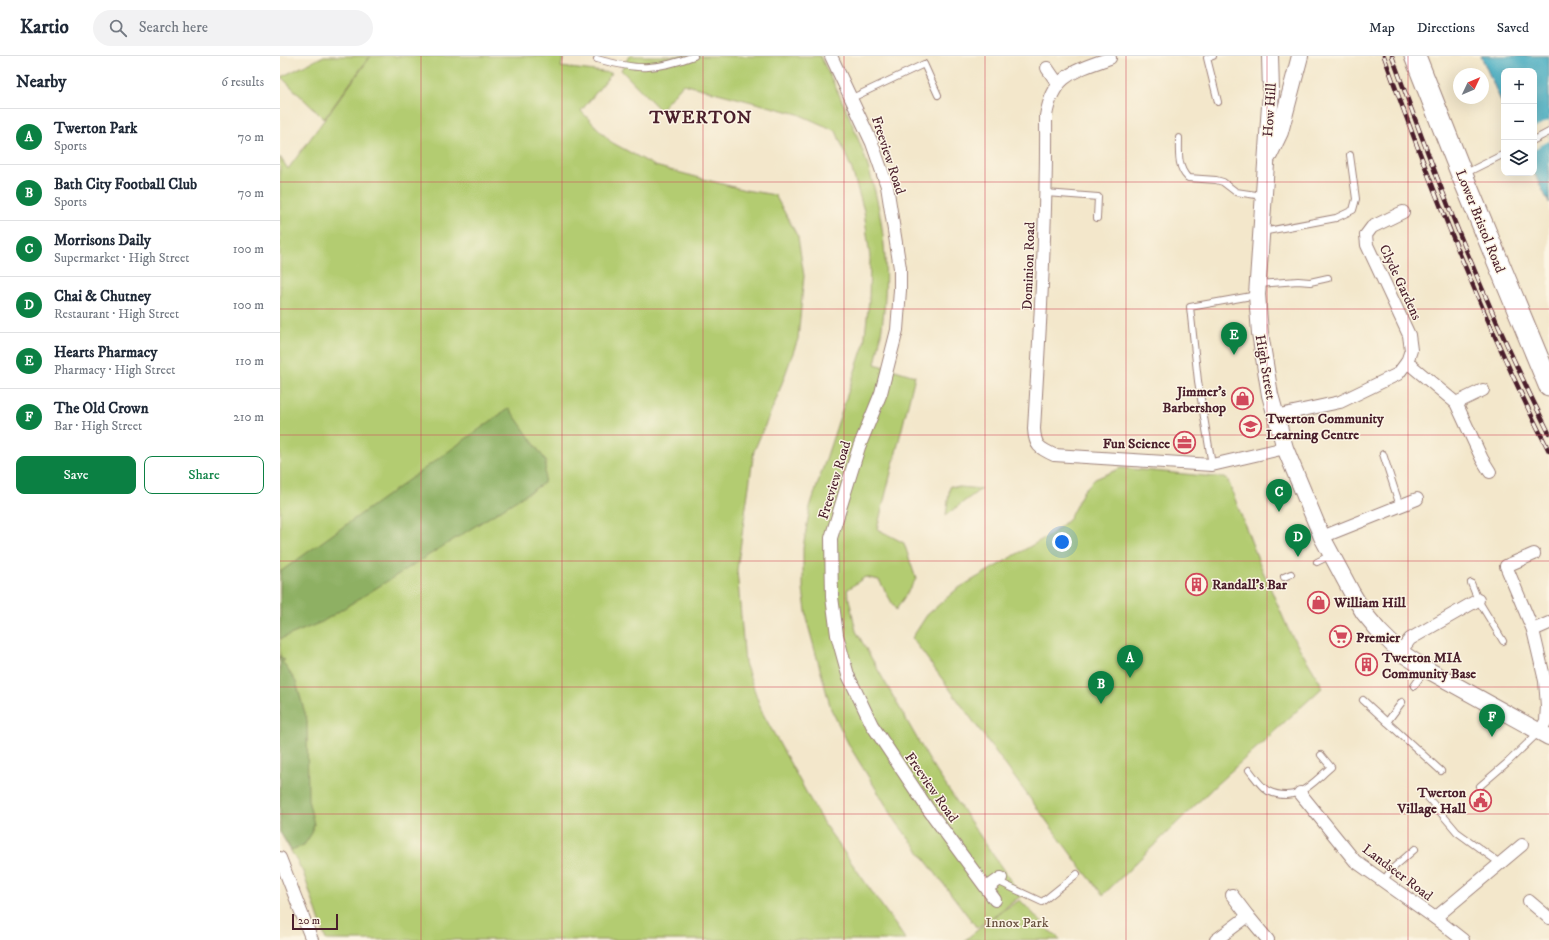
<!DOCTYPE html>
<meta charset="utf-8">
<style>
body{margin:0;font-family:"IM FELL DW Pica",serif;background:#f2f2f3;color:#1f2937}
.controls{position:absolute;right:12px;top:12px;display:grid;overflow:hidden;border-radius:8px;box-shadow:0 4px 16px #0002}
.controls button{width:36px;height:36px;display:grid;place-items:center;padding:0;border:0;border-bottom:1px solid #e0e1e3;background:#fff;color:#1f2937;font:20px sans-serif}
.compass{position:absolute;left:1173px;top:12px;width:36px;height:36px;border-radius:50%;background:#fff;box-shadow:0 4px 16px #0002;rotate:46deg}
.scale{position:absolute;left:12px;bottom:10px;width:46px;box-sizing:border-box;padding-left:4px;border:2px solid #4a1f2b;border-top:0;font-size:11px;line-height:14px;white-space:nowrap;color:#4a1f2b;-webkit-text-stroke:3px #fcf5e5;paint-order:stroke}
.you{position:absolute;left:782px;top:486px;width:14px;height:14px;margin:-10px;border:3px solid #fff;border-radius:50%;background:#1a73e8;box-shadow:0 0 0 6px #1a73e833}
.badge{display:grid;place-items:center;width:26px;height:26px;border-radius:50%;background:#0b8043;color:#fff;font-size:13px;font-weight:700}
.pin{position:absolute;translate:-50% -33px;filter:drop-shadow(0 1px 2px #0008)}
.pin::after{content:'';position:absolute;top:21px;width:14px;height:12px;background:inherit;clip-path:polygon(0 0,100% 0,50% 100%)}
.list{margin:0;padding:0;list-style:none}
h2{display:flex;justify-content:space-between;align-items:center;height:52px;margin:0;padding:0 16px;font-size:17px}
h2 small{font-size:13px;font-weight:400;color:#747a83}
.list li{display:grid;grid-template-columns:26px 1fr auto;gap:12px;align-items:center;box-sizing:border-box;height:56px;padding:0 16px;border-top:1px solid #e0e1e3}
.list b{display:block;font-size:15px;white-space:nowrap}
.list p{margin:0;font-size:13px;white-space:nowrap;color:#747a83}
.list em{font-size:13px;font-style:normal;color:#747a83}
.actions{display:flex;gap:8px;padding:12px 16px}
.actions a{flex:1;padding:9px 0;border:1px solid #0b8043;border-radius:8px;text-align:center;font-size:14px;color:#0b8043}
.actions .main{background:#0b8043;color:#fff}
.icon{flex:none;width:22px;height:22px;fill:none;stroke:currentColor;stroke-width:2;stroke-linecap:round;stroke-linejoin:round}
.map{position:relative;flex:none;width:1269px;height:884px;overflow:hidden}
header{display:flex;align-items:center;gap:24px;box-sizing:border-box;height:56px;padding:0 20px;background:#fff;border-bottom:1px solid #e0e1e3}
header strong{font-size:19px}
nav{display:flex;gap:22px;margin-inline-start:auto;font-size:14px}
.search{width:280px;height:36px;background:#f2f2f3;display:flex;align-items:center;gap:10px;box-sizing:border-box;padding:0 14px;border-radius:22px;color:#747a83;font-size:15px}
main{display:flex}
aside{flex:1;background:#fff}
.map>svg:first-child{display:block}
</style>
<header>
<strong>Kartio</strong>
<div class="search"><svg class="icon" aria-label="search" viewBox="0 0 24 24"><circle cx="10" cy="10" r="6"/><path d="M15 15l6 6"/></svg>Search here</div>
<nav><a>Map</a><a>Directions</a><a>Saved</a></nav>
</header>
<main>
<aside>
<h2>Nearby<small>6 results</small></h2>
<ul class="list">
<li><span class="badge">A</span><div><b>Twerton Park</b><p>Sports</p></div><em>70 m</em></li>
<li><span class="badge">B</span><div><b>Bath City Football Club</b><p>Sports</p></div><em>70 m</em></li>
<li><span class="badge">C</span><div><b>Morrisons Daily</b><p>Supermarket · High Street</p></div><em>100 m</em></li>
<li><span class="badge">D</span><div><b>Chai &amp; Chutney</b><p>Restaurant · High Street</p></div><em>100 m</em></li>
<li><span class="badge">E</span><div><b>Hearts Pharmacy</b><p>Pharmacy · High Street</p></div><em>110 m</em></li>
<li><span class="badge">F</span><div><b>The Old Crown</b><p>Bar · High Street</p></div><em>210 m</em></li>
</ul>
<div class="actions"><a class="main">Save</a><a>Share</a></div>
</aside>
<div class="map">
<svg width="1269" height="884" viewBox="0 0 1269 884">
<rect width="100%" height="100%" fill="#fcf5e5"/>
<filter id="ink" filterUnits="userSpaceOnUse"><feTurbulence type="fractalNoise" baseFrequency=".025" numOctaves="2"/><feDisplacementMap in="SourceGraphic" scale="8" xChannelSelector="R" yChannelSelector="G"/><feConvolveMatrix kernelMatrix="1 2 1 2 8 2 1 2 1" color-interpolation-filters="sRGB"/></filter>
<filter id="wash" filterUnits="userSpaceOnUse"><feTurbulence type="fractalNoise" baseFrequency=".012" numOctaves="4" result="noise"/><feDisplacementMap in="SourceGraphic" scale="16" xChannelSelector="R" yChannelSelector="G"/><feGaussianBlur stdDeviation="0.9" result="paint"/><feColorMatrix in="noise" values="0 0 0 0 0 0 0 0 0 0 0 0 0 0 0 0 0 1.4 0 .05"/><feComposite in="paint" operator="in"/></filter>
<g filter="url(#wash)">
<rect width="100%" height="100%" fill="#f3e7cb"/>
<!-- green -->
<g fill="#b3cc71" stroke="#7e764e">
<polygon points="44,0 90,0 44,63 1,21"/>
<polygon points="91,0 284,0 281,11 332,17 301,55 331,86 375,110 465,134 495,139 518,181 524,220 518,283 496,344 474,395 457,514 465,607 482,656 542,765 626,884 46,884 23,816 0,776 0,101 8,113"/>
<path d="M349,0H540C553,26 567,53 577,80C607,155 614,229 595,308L635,320L597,473L624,487L636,523L616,554L599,524L585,521L567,534L576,575L652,709L741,840L697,872L617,767L570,691L551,653L528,569L523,534V492L530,451L584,288L589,244L590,202L584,155L572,114L556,75L518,58L403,28L380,54L341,14Z"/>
<polygon points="841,412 947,422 979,506 1009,575 1043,631 938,727 823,839 796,805 632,582 647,559 677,533 773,477 789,463 804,434 815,423"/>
<polygon points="670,430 701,433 666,459"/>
<polygon points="740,844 770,875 781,884 685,884 720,856"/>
</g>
<!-- forest -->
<g fill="#8eb063" stroke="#6c6847">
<polygon points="229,352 266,405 264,427 42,566 0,583 0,516"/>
<polygon points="0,600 5,604 2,605 16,626 27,664 28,744 34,768 32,777 24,789 11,794 0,776"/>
</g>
<!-- water -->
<polygon fill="#41aac1" stroke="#466476" points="1201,0 1269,0 1269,147 1254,117 1254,15 1224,15 1224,52"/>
<!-- pier -->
<polygon fill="#f3e7cb" points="1269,64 1269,85 1254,93 1254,72"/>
</g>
<g filter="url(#ink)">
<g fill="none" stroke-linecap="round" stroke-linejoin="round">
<defs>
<g id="service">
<polyline points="933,0 927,2 938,46"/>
<path d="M317,3C357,14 375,15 414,0"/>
<polyline points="572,42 644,8 658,39"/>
<path d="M899,82C899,96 897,111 908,122L936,124L943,126L956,136L983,140"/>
<polyline points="1254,84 1269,76"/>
<polyline points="1184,118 1224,98"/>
<polyline points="766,137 818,141 817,162"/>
<polyline points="982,176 1056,162 1073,154 1076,143 1070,99"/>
<polyline points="979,228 1018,225 1030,226 1048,222"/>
<polyline points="1103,398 1120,450"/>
<polyline points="932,409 918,325 910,251 977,239"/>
<polyline points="1037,506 1051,499"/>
<polyline points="1004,521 1011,518"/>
<polyline points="1191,527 1198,544 1223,585"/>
<polyline points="1134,630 1146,613"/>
<polyline points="1083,644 1107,666"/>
<polyline points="1122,646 1107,666 1161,715"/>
<path d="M969,714C974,720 981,731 988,735C1017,748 1031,728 1051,711L1041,699"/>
<polyline points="1200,730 1228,706 1259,676"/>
<polyline points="1144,737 1177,776 1221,808"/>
<polyline points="717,825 762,846 797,818"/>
<polyline points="1103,825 1113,812 1135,793"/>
</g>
<g id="minor">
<polyline points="551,0 592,87 607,130 620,212 620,234 617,274 601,337 579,391 551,482 552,541 557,579 568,619 592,669 648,753 715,844"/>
<path d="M830,2C795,15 773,18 766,60C767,164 760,268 754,373C755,390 759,392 774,399L932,409L1005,392"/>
<polyline points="767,12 778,28"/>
<polyline points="1127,306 1176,347 1202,403 1210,416"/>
<polyline points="1176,347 1203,334"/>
<polyline points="995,360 1060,346 1118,318 1127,306 1131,294 1129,279 1087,189 1086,179 1092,171 1123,156"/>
<polyline points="1042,481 1137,443"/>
<polyline points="1254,498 1226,510 1253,574 1265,625 1267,650 1266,665 1260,675"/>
<polyline points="1253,574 1269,567"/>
<polyline points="1120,596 1130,583 1198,544"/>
<polyline points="1020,737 1075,805 1155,862 1183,884"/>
<polyline points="0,802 32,884"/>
<polyline points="707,832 721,822"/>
<polyline points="952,839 968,860"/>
<polyline points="1249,845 1269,862"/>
<polyline points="1155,862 1242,789"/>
<polyline points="936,884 968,860 988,884"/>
</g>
<g id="tertiary">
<polyline points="990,0 991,35 977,239 980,277 990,339 1005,392 1042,481 1072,537 1084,557 1099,575 1120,596 1146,613 1269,681"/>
<polyline points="989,99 1000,76 1020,0"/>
</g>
<polyline id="trunk" points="1135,0 1182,119 1269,329"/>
</defs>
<!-- service casing -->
<use href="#service" stroke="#9e837b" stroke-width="8"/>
<!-- minor casing -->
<use href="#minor" stroke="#9e837b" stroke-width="14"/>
<!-- tertiary casing -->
<use href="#tertiary" stroke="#9e837b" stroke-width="18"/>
<!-- trunk casing -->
<use href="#trunk" stroke="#9e837b" stroke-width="23"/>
<!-- service -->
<use href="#service" stroke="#fff" stroke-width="6"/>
<!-- minor -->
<use href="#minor" stroke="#fff" stroke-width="12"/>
<!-- tertiary -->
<use href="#tertiary" stroke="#fff" stroke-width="16"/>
<!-- trunk -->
<use href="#trunk" stroke="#fff" stroke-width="21"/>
<defs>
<g id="rail">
<path d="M1104,0C1152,134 1205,268 1269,395"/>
<path d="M1112,0C1158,128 1208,256 1269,377"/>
</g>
</defs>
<!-- rail casing -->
<use href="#rail" stroke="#4a1f2b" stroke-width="4.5"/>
<!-- rail -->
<use href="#rail" stroke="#fcf5e5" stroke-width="3" stroke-dasharray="9" stroke-linecap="butt"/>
</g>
</g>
<!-- grid -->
<path fill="none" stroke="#d1495b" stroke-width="1" stroke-opacity="0.55" d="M141,0V884M282,0V884M423,0V884M564,0V884M705,0V884M846,0V884M987,0V884M1128,0V884M0,126H1269M0,253H1269M0,379H1269M0,505H1269M0,631H1269M0,758H1269"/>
<!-- icons -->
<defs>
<symbol id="shop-ring" viewBox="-11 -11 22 22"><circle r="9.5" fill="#fcf5e5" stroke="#d1495b" stroke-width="1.5"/><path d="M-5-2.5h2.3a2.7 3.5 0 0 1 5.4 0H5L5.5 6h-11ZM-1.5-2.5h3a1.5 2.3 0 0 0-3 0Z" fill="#d1495b"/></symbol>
<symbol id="university-ring" viewBox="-11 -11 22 22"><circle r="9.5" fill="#fcf5e5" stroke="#d1495b" stroke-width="1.5"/><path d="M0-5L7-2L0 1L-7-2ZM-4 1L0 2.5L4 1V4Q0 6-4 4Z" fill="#d1495b"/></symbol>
<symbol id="office-ring" viewBox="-11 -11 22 22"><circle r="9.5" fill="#fcf5e5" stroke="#d1495b" stroke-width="1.5"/><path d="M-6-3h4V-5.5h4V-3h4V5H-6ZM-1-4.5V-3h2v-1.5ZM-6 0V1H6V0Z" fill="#d1495b"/></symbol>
<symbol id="building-ring" viewBox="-11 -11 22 22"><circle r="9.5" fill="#fcf5e5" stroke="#d1495b" stroke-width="1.5"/><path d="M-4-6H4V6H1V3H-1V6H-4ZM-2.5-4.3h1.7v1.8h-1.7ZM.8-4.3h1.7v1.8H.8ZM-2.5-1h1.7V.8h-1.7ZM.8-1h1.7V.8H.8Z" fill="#d1495b"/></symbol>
<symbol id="supermarket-ring" viewBox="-11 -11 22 22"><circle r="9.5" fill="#fcf5e5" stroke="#d1495b" stroke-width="1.5"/><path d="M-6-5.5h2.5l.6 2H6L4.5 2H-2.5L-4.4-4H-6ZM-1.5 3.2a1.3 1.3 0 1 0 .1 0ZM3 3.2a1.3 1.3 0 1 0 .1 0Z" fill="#d1495b"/></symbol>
<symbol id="civic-ring" viewBox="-11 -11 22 22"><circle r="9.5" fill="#fcf5e5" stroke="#d1495b" stroke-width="1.5"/><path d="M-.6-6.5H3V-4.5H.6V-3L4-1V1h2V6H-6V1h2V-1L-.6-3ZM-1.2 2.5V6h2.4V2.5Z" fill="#d1495b"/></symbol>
</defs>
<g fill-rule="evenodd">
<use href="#shop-ring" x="950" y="330" width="25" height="25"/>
<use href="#university-ring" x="958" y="358" width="25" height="25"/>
<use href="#office-ring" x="892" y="374" width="25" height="25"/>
<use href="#building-ring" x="904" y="516" width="25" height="25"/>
<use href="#shop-ring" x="1026" y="534" width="25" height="25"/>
<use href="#supermarket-ring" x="1048" y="568" width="25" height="25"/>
<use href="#building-ring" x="1074" y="596" width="25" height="25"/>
<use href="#civic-ring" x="1188" y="732" width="25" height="25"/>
</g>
<g text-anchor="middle" stroke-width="3" stroke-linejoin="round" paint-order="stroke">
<!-- street labels -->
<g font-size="14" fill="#4a1f2b" stroke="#fcf5e5">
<text transform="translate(989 54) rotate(-86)" y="5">How Hill</text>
<text transform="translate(609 99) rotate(72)" y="5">Freeview Road</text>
<text transform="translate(1201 165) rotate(68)" y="5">Lower Bristol Road</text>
<text transform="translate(748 210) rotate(-88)" y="5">Dominion Road</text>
<text transform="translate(1121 226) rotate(65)" y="5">Clyde Gardens</text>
<text transform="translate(986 311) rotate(80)" y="5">High Street</text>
<text transform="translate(554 424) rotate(-73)" y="5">Freeview Road</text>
<text transform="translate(652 731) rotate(55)" y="5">Freeview Road</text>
<text transform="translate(1118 816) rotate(37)" y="5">Landseer Road</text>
</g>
<!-- poi labels -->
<g font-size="14" font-weight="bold" fill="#4a1f2b" stroke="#fcf5e5" text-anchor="start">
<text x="946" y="340" text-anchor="end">Jimmer's<tspan x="946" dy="16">Barbershop</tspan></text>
<text x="986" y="367">Twerton Community<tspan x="986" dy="16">Learning Centre</tspan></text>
<text x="890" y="392" text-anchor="end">Fun Science</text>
<text x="932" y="533">Randall's Bar</text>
<text x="1054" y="551">William Hill</text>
<text x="1076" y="586">Premier</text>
<text x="1102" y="606">Twerton MIA<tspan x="1102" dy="16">Community Base</tspan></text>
<text x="1186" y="741" text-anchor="end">Twerton<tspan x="1186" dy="16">Village Hall</tspan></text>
</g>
<!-- park labels -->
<g font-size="14" fill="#6a5340" stroke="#fcf5e5">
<text x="737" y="871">Innox Park</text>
</g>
<!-- district labels -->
<g font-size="18" font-weight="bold" letter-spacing="1" fill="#4a1f2b" stroke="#fcf5e5">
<text x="421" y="67">TWERTON</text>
</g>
</g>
</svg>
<div class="controls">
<button>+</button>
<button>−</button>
<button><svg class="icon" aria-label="layers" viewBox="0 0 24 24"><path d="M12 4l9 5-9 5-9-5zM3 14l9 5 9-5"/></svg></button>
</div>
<svg class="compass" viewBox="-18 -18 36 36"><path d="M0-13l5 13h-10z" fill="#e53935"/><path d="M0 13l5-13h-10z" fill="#747a83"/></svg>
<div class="scale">20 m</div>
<div class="you"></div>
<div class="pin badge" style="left:850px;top:622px">A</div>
<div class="pin badge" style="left:821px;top:648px">B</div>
<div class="pin badge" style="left:999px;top:456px">C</div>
<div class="pin badge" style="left:1018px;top:501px">D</div>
<div class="pin badge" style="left:954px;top:299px">E</div>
<div class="pin badge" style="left:1212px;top:681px">F</div>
</div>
</main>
